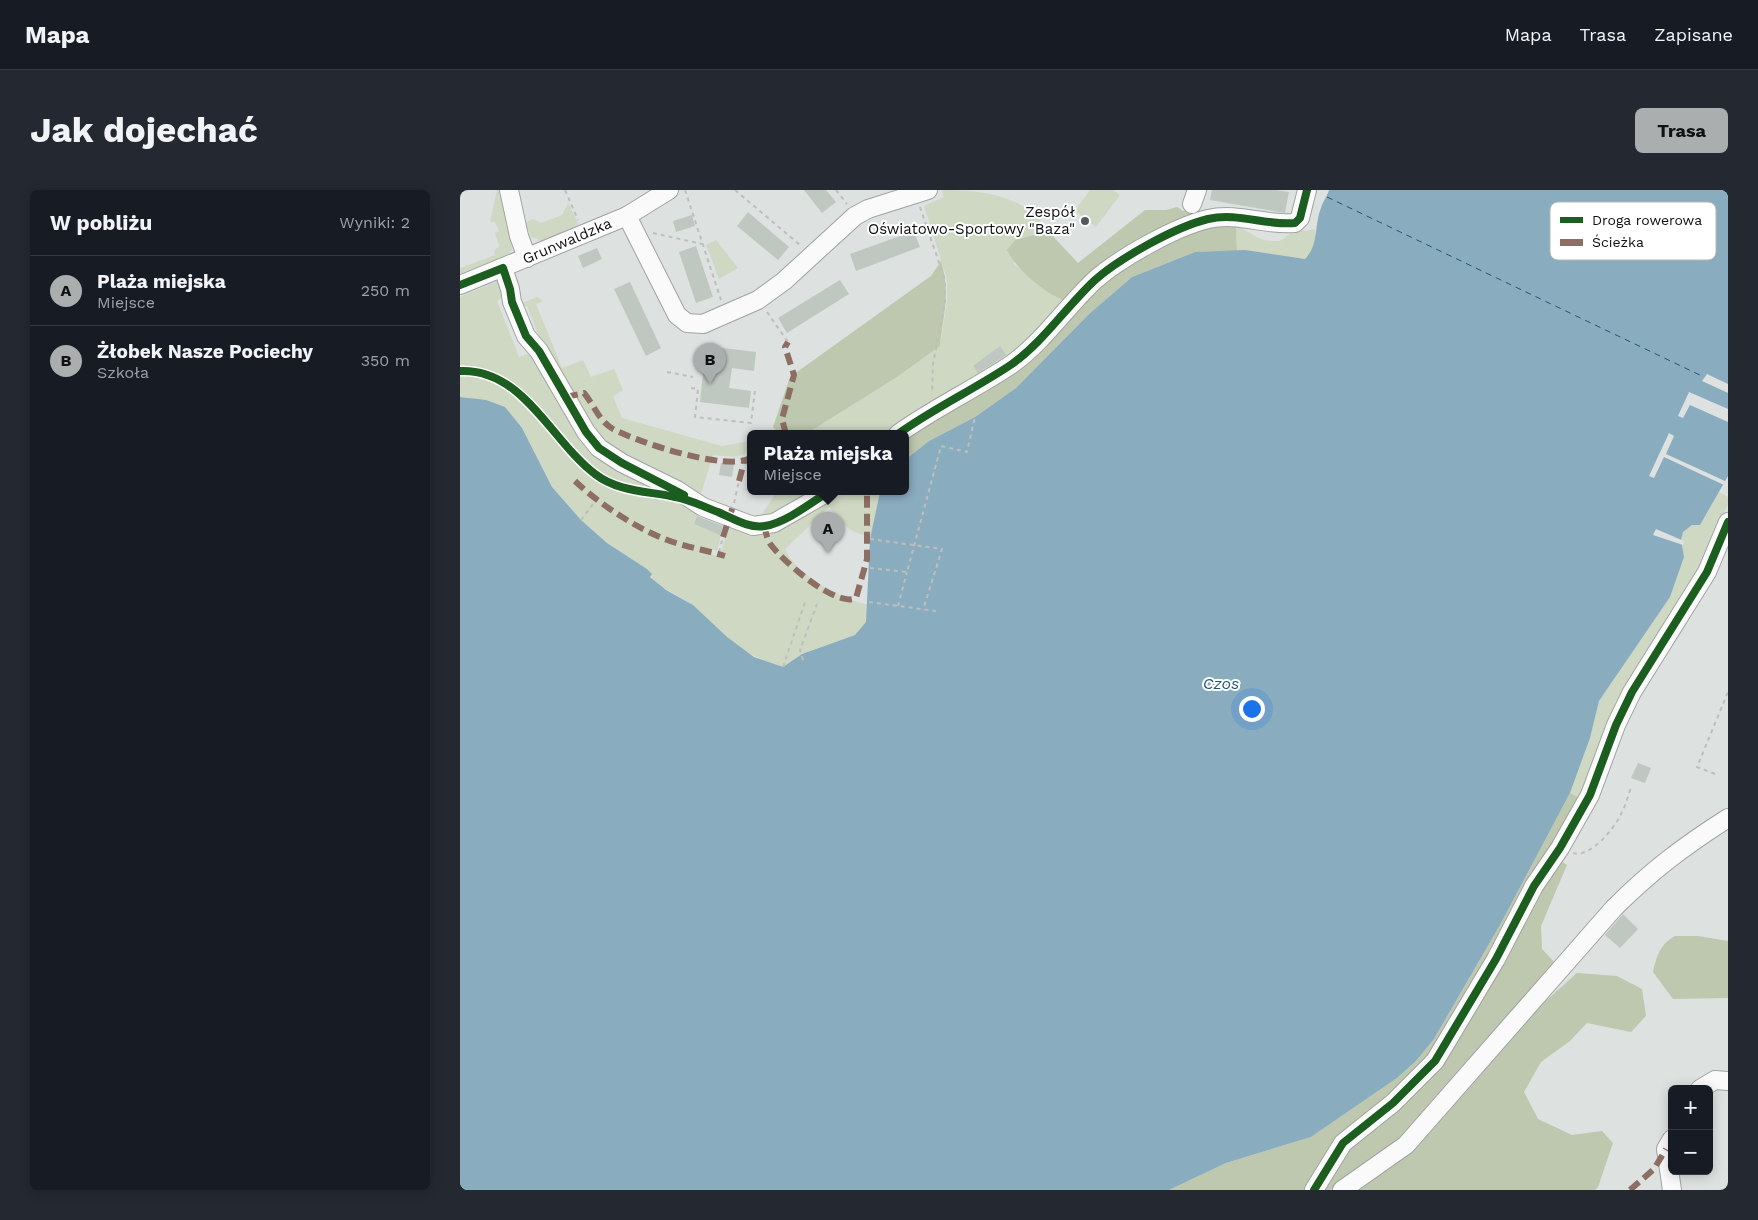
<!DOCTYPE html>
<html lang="pl">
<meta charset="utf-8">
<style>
body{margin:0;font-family:"Work Sans",sans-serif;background:#242831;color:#f1f3f6}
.controls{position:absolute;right:15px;bottom:15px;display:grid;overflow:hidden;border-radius:8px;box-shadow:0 2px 12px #0003}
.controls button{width:45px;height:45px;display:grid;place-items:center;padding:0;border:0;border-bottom:1px solid #363941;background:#171b24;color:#f1f3f6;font:25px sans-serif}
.you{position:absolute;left:791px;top:518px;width:18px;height:18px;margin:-12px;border:4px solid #fff;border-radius:50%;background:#1a73e8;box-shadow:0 0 0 8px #1a73e833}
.badge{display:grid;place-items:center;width:32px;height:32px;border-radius:50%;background:#abaeaf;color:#111;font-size:16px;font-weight:700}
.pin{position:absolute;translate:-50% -41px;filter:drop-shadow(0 1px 2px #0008)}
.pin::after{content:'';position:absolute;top:26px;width:18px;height:15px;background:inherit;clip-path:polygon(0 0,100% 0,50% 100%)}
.popup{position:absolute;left:287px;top:240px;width:162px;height:65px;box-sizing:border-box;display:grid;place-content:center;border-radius:8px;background:#171b24;filter:drop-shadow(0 1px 4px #0005);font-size:16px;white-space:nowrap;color:#9ea1a6}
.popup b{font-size:19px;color:#f1f3f6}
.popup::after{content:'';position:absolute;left:50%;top:100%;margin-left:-10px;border:10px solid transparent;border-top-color:#171b24}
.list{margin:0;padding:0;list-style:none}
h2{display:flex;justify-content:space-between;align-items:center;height:65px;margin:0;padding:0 20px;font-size:21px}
h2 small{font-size:16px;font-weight:400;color:#9ea1a6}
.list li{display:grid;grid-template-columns:32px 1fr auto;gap:15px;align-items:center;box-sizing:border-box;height:70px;padding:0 20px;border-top:1px solid #363941}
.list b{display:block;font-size:19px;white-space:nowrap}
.list p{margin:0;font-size:16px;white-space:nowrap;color:#9ea1a6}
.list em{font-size:16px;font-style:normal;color:#9ea1a6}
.map{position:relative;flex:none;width:1268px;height:1000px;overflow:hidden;border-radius:8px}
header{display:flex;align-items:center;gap:30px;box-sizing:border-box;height:70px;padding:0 25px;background:#171b24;border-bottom:1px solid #363941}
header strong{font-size:24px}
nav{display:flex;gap:28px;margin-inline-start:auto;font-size:18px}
.intro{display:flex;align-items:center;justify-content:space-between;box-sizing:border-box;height:120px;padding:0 30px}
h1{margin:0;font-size:35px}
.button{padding:12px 22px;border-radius:8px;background:#abaeaf;color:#111;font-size:18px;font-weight:700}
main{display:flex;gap:30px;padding:0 30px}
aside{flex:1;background:#171b24;border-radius:8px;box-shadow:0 2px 12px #0003}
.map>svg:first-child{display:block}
</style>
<header>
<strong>Mapa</strong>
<nav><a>Mapa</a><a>Trasa</a><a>Zapisane</a></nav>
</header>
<div class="intro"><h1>Jak dojechać</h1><a class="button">Trasa</a></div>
<main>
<aside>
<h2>W pobliżu<small>Wyniki: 2</small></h2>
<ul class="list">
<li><span class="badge">A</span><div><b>Plaża miejska</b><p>Miejsce</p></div><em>250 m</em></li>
<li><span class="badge">B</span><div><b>Żłobek Nasze Pociechy</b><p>Szkoła</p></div><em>350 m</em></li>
</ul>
</aside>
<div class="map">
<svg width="1268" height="1000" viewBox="0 0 1268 1000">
<rect width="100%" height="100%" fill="#dde1e0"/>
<!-- green -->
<g fill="#cfd8c3">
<polygon points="37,0 40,0 52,60 47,65 0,85 0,78 35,65 34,61 39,56 35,43 39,41 35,32 30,32"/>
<path d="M482,0C509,0 545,2 570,21C577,26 582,34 588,41L555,50L554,74L596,107L609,113L578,146L433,244H346L437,187L480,156L487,111V89L464,16L484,7Z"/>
<polygon points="630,0 653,0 660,5 636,37 615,21"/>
<polygon points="108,13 119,35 83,51 71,47 65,33 73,29 81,33 102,25"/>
<path d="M776,36C796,44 796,52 820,51L837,39L846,41L855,39C856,51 854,60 845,69L777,61Z"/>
<polygon points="256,50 278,78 259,89 246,55"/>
<path d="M40,90L45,106L37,111L59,167L76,161L147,267L190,300C174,296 157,293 143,284C93,254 67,172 0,177V107Z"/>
<polygon points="77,107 83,111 76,114 102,178 123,170 131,187 154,179 163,200 153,207 162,228 262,256 290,251 290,262 275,267 253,265 239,310 142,256 84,159 67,116 60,118 62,113"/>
<path d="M0,184C53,180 84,242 117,273C138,292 164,304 192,308C201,310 210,309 218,312C225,314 232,317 240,320L234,334L261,345L257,361L252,359L251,364L264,368L266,364L261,362L270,332L291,341L373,302H420L411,346C390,345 382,332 369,317L325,359C336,385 382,410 409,415L407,432L395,445L342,464L323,477C295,470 271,453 250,433C245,428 240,422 235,417C220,404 194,398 187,379L147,353L121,330L92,297L62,238L10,208L0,207Z"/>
<polygon points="317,302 363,302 329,322 297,331"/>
<polygon points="1259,302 1268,307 1268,314 1258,335 1243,379 1121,609 1110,603 1130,548 1139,511 1210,407 1224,367 1221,350 1223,342 1232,335 1240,335"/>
</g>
<!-- forest -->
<g fill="#bec8ae">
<path d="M717,17L723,21L737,19L742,28L609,113C585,103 559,83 547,60L555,50L588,41L618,73L685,20H706Z"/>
<polygon points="759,32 776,36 777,61 735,62 672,87 629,124 556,198 515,227 469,251 446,269 446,244 495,214 644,89 724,43"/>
<path d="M481,71C491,103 483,125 480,156L437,187L346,244H320L313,237L330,187L471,86Z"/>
<polygon points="1110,603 1121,609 1092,666 1107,675 1081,736 1082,759 1098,776 942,949 870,1000 709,1000 766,973 851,947 937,888 956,871 974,849 1040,735"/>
<path d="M1215,746H1238L1268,751V808L1213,809L1193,782C1196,767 1200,754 1215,746Z"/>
<polygon points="1117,783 1157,786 1182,799 1186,826 1171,842 1127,833 1110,851 1081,872 1064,902 1078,929 1112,945 1142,941 1153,953 1138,997 1135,1000 895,1000 951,962 1079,817"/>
</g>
<!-- water -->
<path fill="#8aacbf" d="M869,0H1268V286L1240,335H1232L1223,342L1221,350L1224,367L1210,407L1139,511L1130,548L1110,603L1040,735L974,849L956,871L937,888L851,947L766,973L709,1000H0V207L26,210L45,217L62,238L92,297L121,330L147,353L187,379L192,384L190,387L206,400L233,415L267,447L294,467L323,477L342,464L395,445L406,432L410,349L420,302H446V269L469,251L515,227L556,198L629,124L672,87L735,62L785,60L845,69C859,55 854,35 861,18C863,11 867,7 869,0Z"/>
<!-- pier -->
<g fill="#dde1e0">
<polygon points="1247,184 1268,194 1268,203 1242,191"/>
<polygon points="1229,202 1268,219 1268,232 1230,215 1223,228 1218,226"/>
<polygon points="1209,243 1214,246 1206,264 1265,291 1264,295 1204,267 1194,288 1189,286"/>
<polygon points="1196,339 1224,351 1223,355 1193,345"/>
</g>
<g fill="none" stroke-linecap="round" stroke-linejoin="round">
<!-- ferry -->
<polyline stroke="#1e5876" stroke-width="1" stroke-dasharray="6 5" stroke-linecap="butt" points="867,7 1244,187"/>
</g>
<!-- building -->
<g fill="#bec8c1">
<polygon points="344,0 366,0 376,12 362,23"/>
<polygon points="752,0 816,0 829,2 825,23 750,10"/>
<polygon points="288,22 329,57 318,70 277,36"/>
<polygon points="232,25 235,36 216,42 213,31"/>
<polygon points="454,41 460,57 396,81 390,64"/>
<polygon points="236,56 253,107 236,113 219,62"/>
<polygon points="137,58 142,69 123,78 118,66"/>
<polygon points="380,90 389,104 327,143 318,128"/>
<polygon points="170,92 201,158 186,166 154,99"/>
<polygon points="246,156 296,162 294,181 272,178 269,198 291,201 289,218 240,212"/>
<polygon points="540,156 546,165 518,183 513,176"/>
<polygon points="261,273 274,275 272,287 259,285"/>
<polygon points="237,326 263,336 260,345 234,334"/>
<polygon points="1178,573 1191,578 1185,593 1171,588"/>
<polygon points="1163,724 1178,739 1160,758 1145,745"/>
</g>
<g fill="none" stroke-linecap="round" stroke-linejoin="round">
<defs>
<g id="minor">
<polyline points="49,0 59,46 67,68"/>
<polyline points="732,14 737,0"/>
<polyline points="167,26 217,125 227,133 243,134 298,110 324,91 395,26 408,19 468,0"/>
<polyline points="43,78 50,99 52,112 66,146 79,161 126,242 139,258 162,273 217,300 243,317 293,336 314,333 368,302"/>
<polyline points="0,95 167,26 209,0"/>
<path d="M438,244C474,218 515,199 552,174C584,151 606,117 635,90C660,68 715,37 748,29C778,22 806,36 835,33L840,28L847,0"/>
<polyline points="1240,899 1255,890 1268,891"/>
<polyline points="854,1000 883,953 933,913 975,871 1036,769 1074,696 1100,658 1130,605 1156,535 1172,502 1247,382 1268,332"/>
<path d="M882,1000L946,955L1154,718C1191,681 1224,656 1268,628"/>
<polyline points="1212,1000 1206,959 1212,949"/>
</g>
</defs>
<!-- minor casing -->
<use href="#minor" stroke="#a0a3a2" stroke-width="20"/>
<!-- path -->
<g stroke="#bebebe" stroke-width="2" stroke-dasharray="4 4" stroke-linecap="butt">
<polyline points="105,0 118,30"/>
<polyline points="225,0 261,110"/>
<polyline points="275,0 340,55"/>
<polyline points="376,0 387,14"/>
<polyline points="460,17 485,90 485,113 473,174 472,204"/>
<polyline points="193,43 242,54"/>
<polyline points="307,122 328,152"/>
<polyline points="207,182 233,187"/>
<polyline points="231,198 238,199 235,227 291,233 295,200"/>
<polyline points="274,313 279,291"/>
<polyline points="121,330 134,313"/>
<polyline points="410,349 482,359 463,420"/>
<polyline points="259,362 263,347"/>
<polyline points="410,378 447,382 481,256 507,262 515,227"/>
<polyline points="409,412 476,421"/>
<polyline points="438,416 447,382"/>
<polyline points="343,470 340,460 357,414"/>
<polyline points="323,477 346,409"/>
<polyline points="1255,584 1237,577 1268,502"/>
<path d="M1113,663C1130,668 1153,640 1160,626C1165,617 1168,607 1171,597"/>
</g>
<!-- minor -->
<use href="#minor" stroke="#fafafa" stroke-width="18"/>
<!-- quiet -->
<g stroke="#8d6e63" stroke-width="6" stroke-dasharray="12 6" stroke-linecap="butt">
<path d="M106,207L124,203C134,215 139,231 153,239C177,252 268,282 290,268"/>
<polyline points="326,244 322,229 334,185 325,157 328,152"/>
<path d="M115,291C140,315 183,343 216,353C232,358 249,361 265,366"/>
<polyline points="279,291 284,272"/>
<path d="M304,336C306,342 307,350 311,355C323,371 376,418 396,408L407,369V302"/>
<polyline points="263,347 274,313"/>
<polyline points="1170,1000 1194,979 1206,959"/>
</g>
<defs>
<g id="cycleway">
<polyline points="0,95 43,78 50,99 52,112 66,146 79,161 126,242 139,258 162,273 224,305"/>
<path d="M0,181C63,178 92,252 135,284C158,302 188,301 215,307C229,309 244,317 258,322C272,328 289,339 305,336C327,332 349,314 368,302"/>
<path d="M438,244C474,218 515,199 552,174C584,151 606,117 635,90C660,68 715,37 748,29C778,22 806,36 835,33L840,28L847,0"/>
<polyline points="854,1000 883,953 933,913 975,871 1036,769 1074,696 1100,658 1130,605 1156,535 1172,502 1247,382 1268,332"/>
</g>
</defs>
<!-- cycleway casing -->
<use href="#cycleway" stroke="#fff" stroke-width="11"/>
<!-- cycleway -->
<use href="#cycleway" stroke="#1b5e20" stroke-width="8"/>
</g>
<!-- markers -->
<circle fill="#565959" stroke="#fff" stroke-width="2" cx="625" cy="31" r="5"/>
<g text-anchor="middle" stroke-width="4" stroke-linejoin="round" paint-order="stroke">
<!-- poi labels -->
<g font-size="15" fill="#0e1010" stroke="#fff" text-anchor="end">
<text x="615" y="27">Zespół<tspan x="615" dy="17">Oświatowo-Sportowy "Baza"</tspan></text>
</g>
<!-- street labels -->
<g font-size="15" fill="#0e1010" stroke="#fff">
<text transform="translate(107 51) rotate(-23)" y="5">Grunwaldzka</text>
</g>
<!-- water labels -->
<g font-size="16" font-style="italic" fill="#1e5876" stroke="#fff">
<text x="761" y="499">Czos</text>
</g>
</g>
<!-- legend -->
<rect x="1090" y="12" width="166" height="58" rx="8" fill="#fff" stroke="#b7b7b7" stroke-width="1"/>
<rect x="1100" y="27" width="23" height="6" fill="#1b5e20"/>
<rect x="1100" y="49" width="23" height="7" fill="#8d6e63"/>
<g font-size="14" fill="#0e1010">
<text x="1132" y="35">Droga rowerowa</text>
<text x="1132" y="57">Ścieżka</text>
</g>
</svg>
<div class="controls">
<button>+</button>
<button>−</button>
</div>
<div class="you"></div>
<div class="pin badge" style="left:368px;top:363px">A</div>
<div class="popup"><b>Plaża miejska</b>Miejsce</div>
<div class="pin badge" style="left:250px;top:194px">B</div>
</div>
</main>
